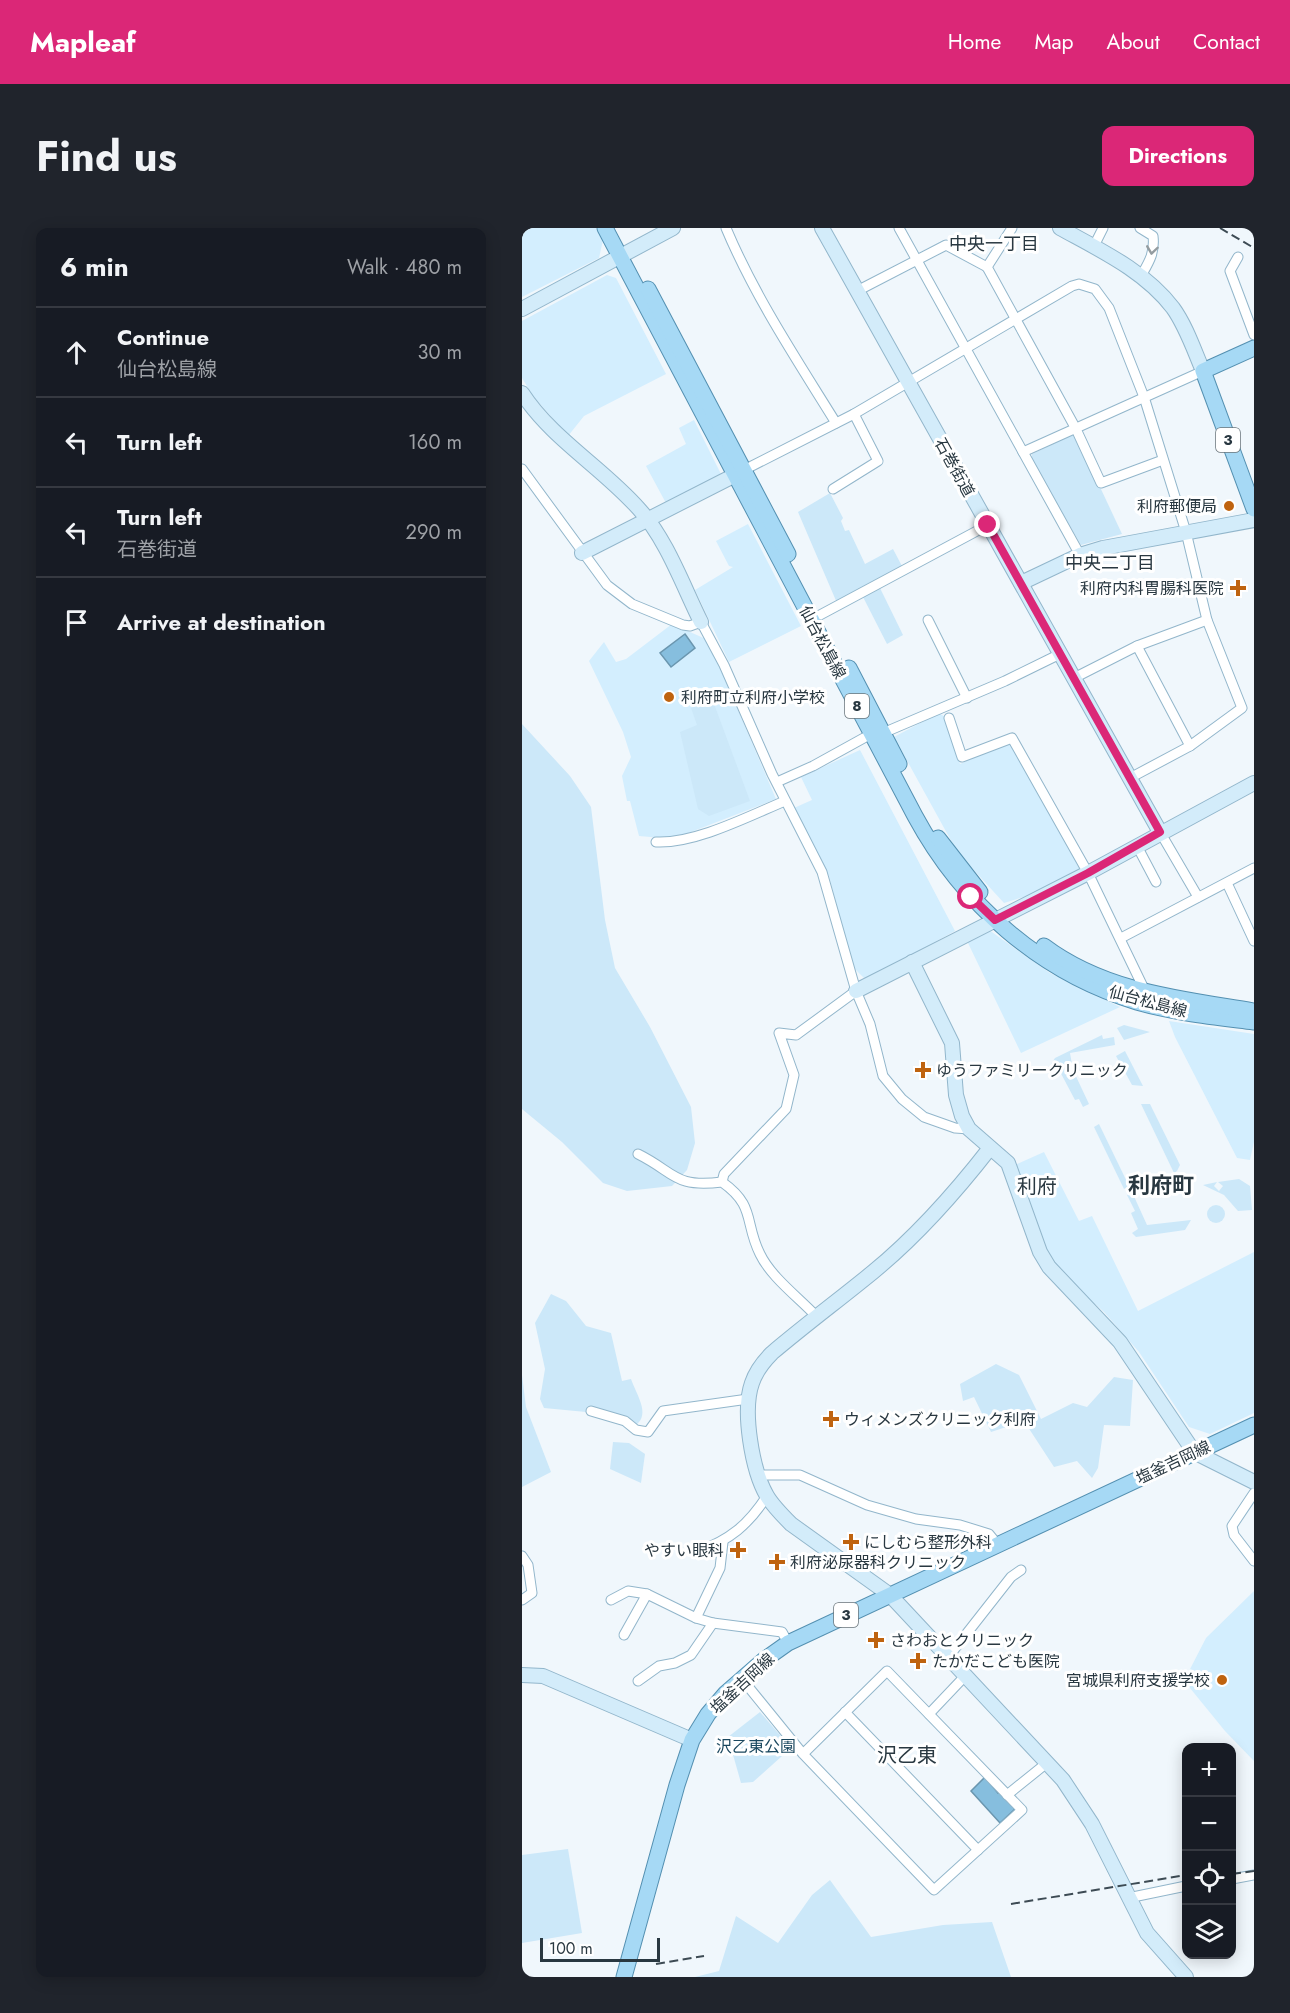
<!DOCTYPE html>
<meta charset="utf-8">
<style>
body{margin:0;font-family:Jost,"Noto Sans JP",sans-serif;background:#20242c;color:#f1f3f6}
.controls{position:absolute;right:18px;bottom:18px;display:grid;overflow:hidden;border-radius:12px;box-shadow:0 3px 15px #0003}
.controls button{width:54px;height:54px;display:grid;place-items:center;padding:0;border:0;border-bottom:2px solid #363941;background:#171b24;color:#f1f3f6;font:30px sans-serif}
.scale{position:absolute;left:18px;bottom:15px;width:120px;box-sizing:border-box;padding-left:6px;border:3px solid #293841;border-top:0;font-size:16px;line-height:21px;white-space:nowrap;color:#293841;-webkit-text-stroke:4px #fff;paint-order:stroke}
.stop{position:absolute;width:18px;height:18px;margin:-14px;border:4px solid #db2777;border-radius:50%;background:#fff}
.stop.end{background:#db2777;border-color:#fff;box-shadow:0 2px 6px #0008}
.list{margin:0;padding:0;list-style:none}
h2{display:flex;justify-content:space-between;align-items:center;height:78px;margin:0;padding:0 24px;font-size:26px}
h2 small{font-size:20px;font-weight:400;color:#9ea1a6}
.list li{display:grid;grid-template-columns:39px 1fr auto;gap:18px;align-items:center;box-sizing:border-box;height:90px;padding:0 24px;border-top:2px solid #363941}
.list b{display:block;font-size:22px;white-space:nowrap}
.list p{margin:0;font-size:20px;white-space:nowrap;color:#9ea1a6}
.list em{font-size:20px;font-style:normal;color:#9ea1a6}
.icon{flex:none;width:33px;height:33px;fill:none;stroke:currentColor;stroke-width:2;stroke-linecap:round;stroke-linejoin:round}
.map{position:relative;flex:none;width:732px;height:1749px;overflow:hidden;border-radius:12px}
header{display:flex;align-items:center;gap:36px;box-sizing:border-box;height:84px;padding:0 30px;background:#db2777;color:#fff}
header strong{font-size:28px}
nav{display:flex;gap:33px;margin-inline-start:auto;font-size:21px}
.intro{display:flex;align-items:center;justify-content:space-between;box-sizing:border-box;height:144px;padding:0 36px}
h1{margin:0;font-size:42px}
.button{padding:15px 27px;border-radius:12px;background:#db2777;color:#fff;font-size:21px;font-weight:700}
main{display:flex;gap:36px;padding:0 36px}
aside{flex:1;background:#171b24;border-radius:12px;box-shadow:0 3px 15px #0003}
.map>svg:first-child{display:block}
</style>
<header>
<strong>Mapleaf</strong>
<nav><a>Home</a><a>Map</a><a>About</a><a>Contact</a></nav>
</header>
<div class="intro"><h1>Find us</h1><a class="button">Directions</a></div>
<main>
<aside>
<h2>6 min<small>Walk · 480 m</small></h2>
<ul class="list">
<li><svg class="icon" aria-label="ahead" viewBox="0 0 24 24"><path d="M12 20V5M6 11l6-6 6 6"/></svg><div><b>Continue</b><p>仙台松島線</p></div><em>30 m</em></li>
<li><svg class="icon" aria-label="left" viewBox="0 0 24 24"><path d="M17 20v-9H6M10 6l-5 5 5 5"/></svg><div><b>Turn left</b></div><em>160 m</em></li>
<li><svg class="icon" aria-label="left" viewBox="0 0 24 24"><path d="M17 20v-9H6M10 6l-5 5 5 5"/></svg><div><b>Turn left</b><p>石巻街道</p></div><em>290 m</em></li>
<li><svg class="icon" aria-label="arrive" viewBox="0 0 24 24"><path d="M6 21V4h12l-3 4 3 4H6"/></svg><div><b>Arrive at destination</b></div></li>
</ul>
</aside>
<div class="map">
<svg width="732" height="1749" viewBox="0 0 732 1749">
<rect width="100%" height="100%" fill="#f0f7fc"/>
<!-- built -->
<g fill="#d3eefe">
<polygon points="0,0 74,0 81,12 77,30 0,69"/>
<polygon points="85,47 94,50 144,146 62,188 46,208 11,168 0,150 0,93"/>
<polygon points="172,192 200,248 145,277 124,238 164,216 157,200"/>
<polygon points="226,296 279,398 207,434 173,362 211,339 207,338 194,313"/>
<polygon points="150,396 186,412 254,571 151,611 117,608 108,573 105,573 100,548 109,529 101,504 67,433 82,414 94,434 104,431"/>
<polygon points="417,485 423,489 438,536 485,515 490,517 558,637 557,644 514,665 482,675 448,638 432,618 372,509"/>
<polygon points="338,522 433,703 344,752 331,739 307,648 272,580 290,572 279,549"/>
<polygon points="467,702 528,745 598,779 499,825 445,713"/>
<polygon points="647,793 732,806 732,914 728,932 715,930 653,809"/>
<polygon points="522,924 557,993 570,988 616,1083 732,1024 732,1185 688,1206 667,1199 617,1124 582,1084 543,1049 521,1017 493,937"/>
<polygon points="732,1363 732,1533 703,1503 668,1460 666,1445 684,1410"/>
</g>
<!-- green -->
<g fill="#cce8f9">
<polygon points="550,207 555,210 600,306 559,317 510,232 510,226"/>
<polygon points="308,265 321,290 319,293 323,303 327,302 343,336 371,321 381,340 315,375 276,284"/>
<polygon points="358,360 381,407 365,416 341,369"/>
<polygon points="191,473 228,573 187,588 176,581 158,504 175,497 169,480"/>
<polygon points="0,496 48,548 69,579 83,692 93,740 128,799 169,879 173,915 165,942 150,958 105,963 81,955 40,914 0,881"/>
<polygon points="602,797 628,804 602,812 595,800"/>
<polygon points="580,807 581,811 592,809 593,817 548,825 551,842 567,876 561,879 557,871 553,872 535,838 530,840 529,836 533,830"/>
<polygon points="603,823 621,858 610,857 594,828"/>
<polygon points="619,876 628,876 658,937 655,943 652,945"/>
<polygon points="577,896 607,958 602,961 572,899"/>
<polygon points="717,951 728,958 730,982 716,983 702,967 681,957 695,954 692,958 697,963 701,958 696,954"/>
<polygon points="610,964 625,997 669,992 663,1002 614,1009 610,1005 616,1001 609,985 613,983 605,967"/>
<circle cx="694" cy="986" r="9"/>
<path d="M29,1066L44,1073L64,1098L89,1105L100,1153L109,1151C114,1166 129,1186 114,1197L66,1179L64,1184L22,1180L18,1171L23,1141L13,1095Z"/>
<polygon points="474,1136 497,1147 519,1191 551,1175 565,1179 592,1149 611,1152 608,1198 582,1197 576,1240 570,1250 555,1233 532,1239 502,1193 469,1204 452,1169 441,1173 438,1156"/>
<polygon points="0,1147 4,1179 29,1244 0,1259"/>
<polygon points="91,1214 107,1215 123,1226 119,1255 88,1241"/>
<polygon points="238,1484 269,1520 231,1554 219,1555 206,1509"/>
<polygon points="46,1621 60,1705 0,1715 0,1627"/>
<polygon points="308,1652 349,1709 421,1697 470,1694 489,1749 173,1749 197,1743 214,1688 256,1715 290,1667"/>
</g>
<!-- water -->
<g fill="#86bede" stroke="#6a96af" stroke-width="1.5">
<polygon points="163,406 173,420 149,439 138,425"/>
<polygon points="463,1549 476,1565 479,1564 493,1578 492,1582 478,1595 449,1563"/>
</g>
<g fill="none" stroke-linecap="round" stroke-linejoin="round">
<defs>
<g id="street">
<path d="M204,0C233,69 275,132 314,195"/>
<polyline points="377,0 558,327"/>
<polyline points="490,0 465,39 554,201 579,255 641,232"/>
<path d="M618,0L631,8C633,25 627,34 619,48"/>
<polyline points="572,18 581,0"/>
<polyline points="716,29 708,43 732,107"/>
<polyline points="335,63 424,17 465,39"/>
<polyline points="501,224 681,143"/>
<polyline points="0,241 85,357 110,376 161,397 168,398 179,394 202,437 250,546 300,644 334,763 348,796 361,848 380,871 402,889 433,900 447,901"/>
<polyline points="222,242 332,186 550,58 557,56 573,61 587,80 622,169 664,304 685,392 720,480 668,518 608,550"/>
<polyline points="311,261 356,233 332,186"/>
<polyline points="298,387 466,297"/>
<polyline points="406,392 445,470"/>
<polyline points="615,418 668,518"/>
<polyline points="552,450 615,418 685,392"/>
<polyline points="427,490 440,529 490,510 566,645 624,765"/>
<polyline points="361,505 483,453 538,426"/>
<polyline points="255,554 291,538 349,506"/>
<polyline points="638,604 676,669"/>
<path d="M134,614C173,616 227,588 263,573"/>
<polyline points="615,618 634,654"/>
<polyline points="705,655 732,713"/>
<polyline points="599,710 732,640"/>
<path d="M116,926C154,945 152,960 200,954C234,978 222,994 238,1026C249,1049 276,1069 294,1088"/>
<polyline points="200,954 202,946 264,881 272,847 257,805 274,807 334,763"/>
<polyline points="69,1183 103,1193 114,1202 126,1204 141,1183 226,1171"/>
<polyline points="236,1247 278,1247 345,1277 394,1291 438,1297 467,1306 476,1317"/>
<polyline points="732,1265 710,1298 712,1307 732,1333"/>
<path d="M175,1324C208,1312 226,1297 245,1268"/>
<polyline points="0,1328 6,1337 10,1365 0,1372"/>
<polyline points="89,1372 106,1363 125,1366 174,1390 191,1395 260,1404 266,1415"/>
<polyline points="174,1390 198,1340 201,1314"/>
<polyline points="102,1407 125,1366"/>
<polyline points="427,1428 489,1349 499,1342"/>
<polyline points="220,1451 281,1526 412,1662 500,1582 365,1443 281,1526"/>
<polyline points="116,1453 137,1438 153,1435 169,1427 191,1395"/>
<polyline points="323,1484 456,1622"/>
<polyline points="407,1486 444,1447"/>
<polyline points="485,1567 526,1534"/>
<polyline points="710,1651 732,1647"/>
<polyline points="606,1670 664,1658"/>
</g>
<g id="secondary">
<polyline points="300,0 638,604"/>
<path d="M538,0C578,22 623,43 651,80C664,98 672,122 681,143"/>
<polyline points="0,81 151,0"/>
<path d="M0,165C30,211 81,240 117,281C145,312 161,358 179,394"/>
<polyline points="60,325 221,243"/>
<polyline points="499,355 558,327 581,320 732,292"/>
<polyline points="390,734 430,815 434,867 440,888 447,901 486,935 518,1024 527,1039 598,1114 672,1224 732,1254"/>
<polyline points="334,763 566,645 732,555"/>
<path d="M468,920C433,965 395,1008 351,1044C318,1071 283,1097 250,1125C241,1134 234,1143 230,1155C220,1183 230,1242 245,1268C251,1278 260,1287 269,1296L368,1367L541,1552L570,1596L625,1705L664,1749"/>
<polyline points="0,1447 21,1448 170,1512"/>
</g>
<g id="primary">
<path d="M83,0L393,588C440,675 518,745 615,774C653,785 693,789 732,794"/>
<polyline points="126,61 266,326"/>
<polyline points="732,120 681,143 732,281"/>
<polyline points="327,440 377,536"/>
<polyline points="416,610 458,664"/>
<path d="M522,718C583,764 660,771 732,783"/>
<polyline points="102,1749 155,1557 170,1512 186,1486 203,1466 242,1432 266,1415 732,1197"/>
</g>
</defs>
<!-- street casing -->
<use href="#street" stroke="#92b6cb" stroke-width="11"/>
<!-- secondary casing -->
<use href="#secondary" stroke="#92b6cb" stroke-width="16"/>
<!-- primary casing -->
<use href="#primary" stroke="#5490b1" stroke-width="17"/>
<!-- street -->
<use href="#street" stroke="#fff" stroke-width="9"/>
<!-- secondary -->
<use href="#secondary" stroke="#d3ecfa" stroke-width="14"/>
<!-- primary -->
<use href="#primary" stroke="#a6d9f5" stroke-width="15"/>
<!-- rail -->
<g stroke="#3d4b54" stroke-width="2" stroke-dasharray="9 4.5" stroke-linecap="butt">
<polyline points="698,0 732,20"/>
<polyline points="710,1646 732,1643"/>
<polyline points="489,1676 664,1647"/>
<polyline points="134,1736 182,1728"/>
</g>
</g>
<!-- one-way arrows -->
<defs><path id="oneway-chevron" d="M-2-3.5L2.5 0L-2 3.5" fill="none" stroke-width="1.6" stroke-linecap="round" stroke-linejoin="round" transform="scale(1.5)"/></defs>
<use stroke="#949ca0" href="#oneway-chevron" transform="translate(630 22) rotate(98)"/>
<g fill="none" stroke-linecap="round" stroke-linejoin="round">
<!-- route -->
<polyline stroke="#db2777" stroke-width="8" points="449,669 473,692 566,645 638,604 466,297"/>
</g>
<!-- markers -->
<g fill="#bf630f" stroke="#fff" stroke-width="2">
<circle cx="707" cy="278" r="6"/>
<path d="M713 351h6v6h6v6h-6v6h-6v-6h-6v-6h6z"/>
<circle cx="147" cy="469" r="6"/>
<path d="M398 833h6v6h6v6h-6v6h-6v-6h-6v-6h6z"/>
<path d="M306 1182h6v6h6v6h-6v6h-6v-6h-6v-6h6z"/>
<path d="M326 1305h6v6h6v6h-6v6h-6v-6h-6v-6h6z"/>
<path d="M213 1313h6v6h6v6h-6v6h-6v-6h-6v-6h6z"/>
<path d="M252 1325h6v6h6v6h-6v6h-6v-6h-6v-6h6z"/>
<path d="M351 1403h6v6h6v6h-6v6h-6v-6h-6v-6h6z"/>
<path d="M393 1424h6v6h6v6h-6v6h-6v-6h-6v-6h6z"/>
<circle cx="700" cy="1452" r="6"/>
</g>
<g text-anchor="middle" stroke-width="6" stroke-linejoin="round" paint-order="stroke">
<!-- shield labels -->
<g fill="#fff" stroke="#69747a" stroke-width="1.5">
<rect x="694" y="200" width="24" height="24" rx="4.5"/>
<rect x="323" y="466" width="24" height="24" rx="4.5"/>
<rect x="312" y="1375" width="24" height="24" rx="4.5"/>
</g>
<g font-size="15" font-weight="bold" fill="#293841">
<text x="706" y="217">3</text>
<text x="335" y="483">8</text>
<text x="324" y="1392">3</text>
</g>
<!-- street labels -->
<g font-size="16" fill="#293841" stroke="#fff">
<text transform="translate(433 239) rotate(61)" y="6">石巻街道</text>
<text transform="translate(301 414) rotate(62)" y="6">仙台松島線</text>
<text transform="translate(626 773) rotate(15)" y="6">仙台松島線</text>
<text transform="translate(651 1234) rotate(-25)" y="6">塩釜吉岡線</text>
<text transform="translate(220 1455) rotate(-43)" y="6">塩釜吉岡線</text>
</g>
<!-- poi labels -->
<g font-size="16" fill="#293841" stroke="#fff" text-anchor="start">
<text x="695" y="284" text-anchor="end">利府郵便局</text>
<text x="702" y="366" text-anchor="end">利府内科胃腸科医院</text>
<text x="159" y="475">利府町立利府小学校</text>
<text x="414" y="848">ゆうファミリークリニック</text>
<text x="322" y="1197">ウィメンズクリニック利府</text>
<text x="342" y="1320">にしむら整形外科</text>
<text x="202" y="1328" text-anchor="end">やすい眼科</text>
<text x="268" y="1340">利府泌尿器科クリニック</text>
<text x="368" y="1418">さわおとクリニック</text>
<text x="410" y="1439">たかだこども医院</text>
<text x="688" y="1458" text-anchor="end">宮城県利府支援学校</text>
</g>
<!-- park labels -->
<g font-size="16" fill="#1a475e" stroke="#fff">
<text x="234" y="1524">沢乙東公園</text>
</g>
<!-- neighbourhood labels -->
<g font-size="18" fill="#293841" stroke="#fff">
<text x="472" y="22">中央一丁目</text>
<text x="588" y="341">中央二丁目</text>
</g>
<!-- quarter labels -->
<g font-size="20" fill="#293841" stroke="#fff">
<text x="515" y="965">利府</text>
<text x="385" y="1534">沢乙東</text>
</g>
<!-- district labels -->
<g font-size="22" font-weight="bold" fill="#293841" stroke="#fff">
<text x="639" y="965">利府町</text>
</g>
</g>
</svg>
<div class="controls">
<button>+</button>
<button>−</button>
<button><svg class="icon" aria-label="locate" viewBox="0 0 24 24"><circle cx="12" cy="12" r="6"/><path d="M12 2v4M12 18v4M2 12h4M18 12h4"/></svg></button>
<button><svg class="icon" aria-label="layers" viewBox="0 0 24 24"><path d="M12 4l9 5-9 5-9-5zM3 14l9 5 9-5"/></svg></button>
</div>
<div class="scale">100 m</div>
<div class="stop" style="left:449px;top:669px"></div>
<div class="stop end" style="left:466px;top:297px"></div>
</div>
</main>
